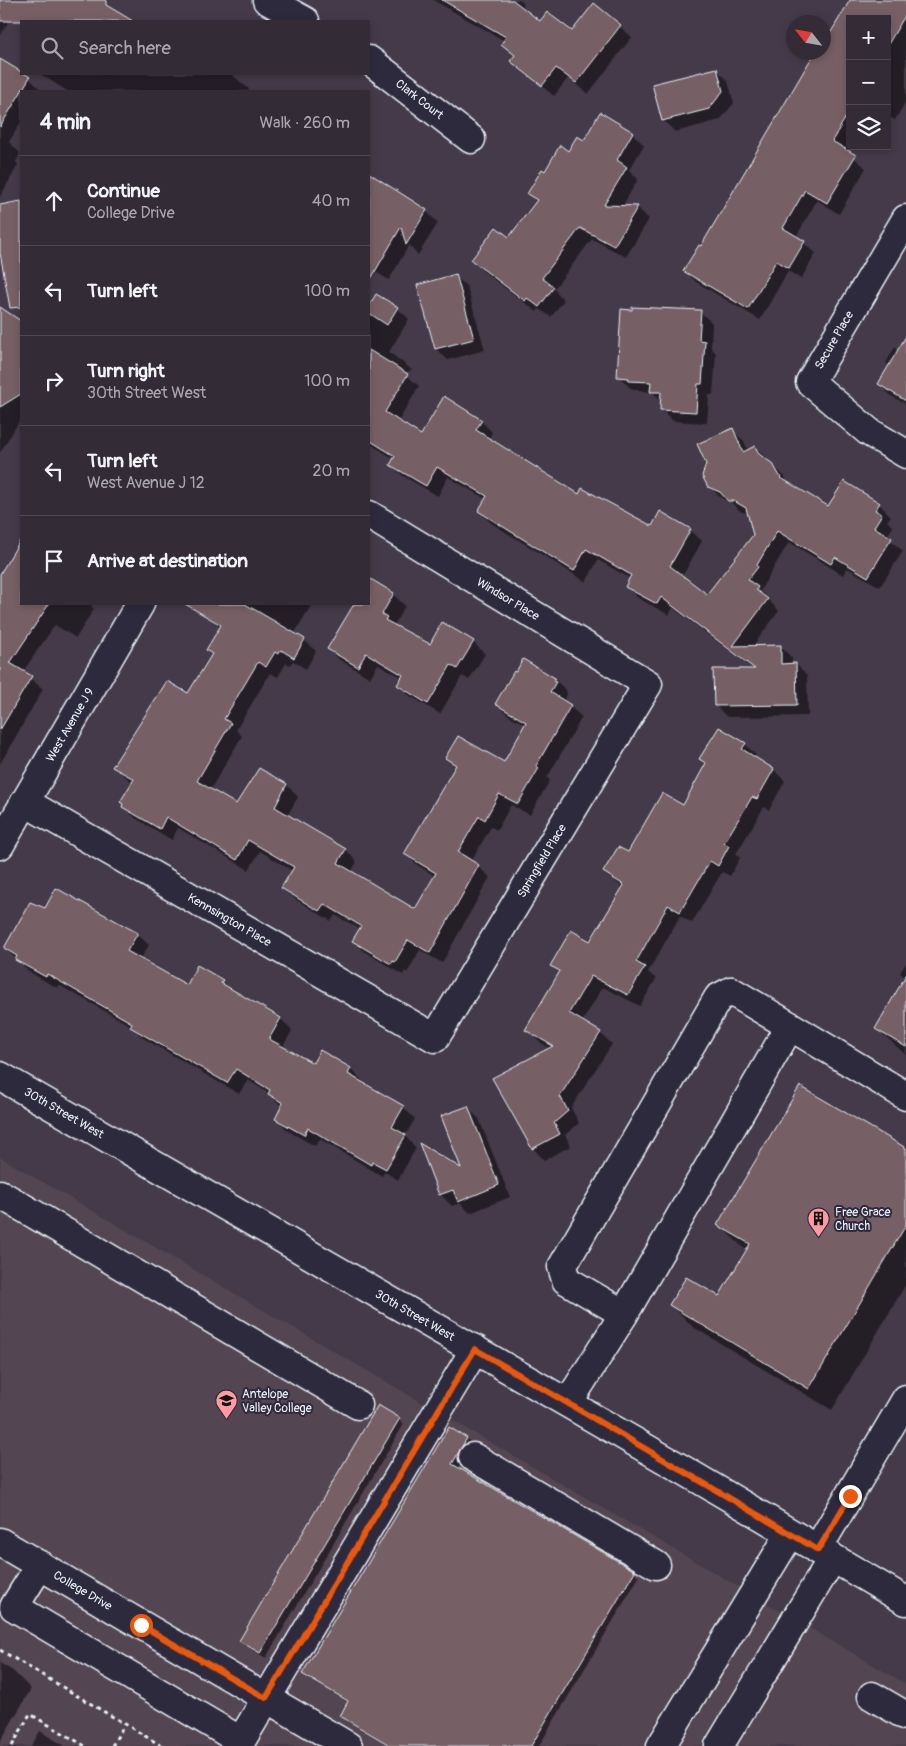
<!DOCTYPE html>
<meta charset="utf-8">
<style>
body{margin:0;font-family:Pangolin,sans-serif;background:#3b343f;color:#f1f3f6}
.controls{position:absolute;right:15px;top:15px;display:grid;overflow:hidden;border-radius:0px;box-shadow:0 2px 8px #0003}
.controls button{width:45px;height:45px;display:grid;place-items:center;padding:0;border:0;border-bottom:1px solid #4e4852;background:#332c37;color:#f1f3f6;font:25px sans-serif}
.compass{position:absolute;left:786px;top:15px;width:45px;height:45px;border-radius:50%;background:#332c37;box-shadow:0 2px 8px #0003;rotate:301deg}
.stop{position:absolute;width:15px;height:15px;margin:-11px;border:4px solid #ea580c;border-radius:50%;background:#fff}
.stop.end{background:#ea580c;border-color:#fff;box-shadow:0 1px 5px #0008}
.list{margin:0;padding:0;list-style:none}
h2{display:flex;justify-content:space-between;align-items:center;height:65px;margin:0;padding:0 20px;font-size:21px}
h2 small{font-size:16px;font-weight:400;color:#a9a7ad}
.list li{display:grid;grid-template-columns:32px 1fr auto;gap:15px;align-items:center;box-sizing:border-box;height:90px;padding:0 20px;border-top:1px solid #4e4852}
.list b{display:block;font-size:19px;white-space:nowrap}
.list p{margin:0;font-size:16px;white-space:nowrap;color:#a9a7ad}
.list em{font-size:16px;font-style:normal;color:#a9a7ad}
.icon{flex:none;width:28px;height:28px;fill:none;stroke:currentColor;stroke-width:2;stroke-linecap:round;stroke-linejoin:round}
.map{position:relative;flex:none;width:906px;height:1746px;overflow:hidden}
.search{position:absolute;background:#332c37;box-shadow:0 2px 8px #0003;left:20px;top:20px;width:350px;height:55px;display:flex;align-items:center;gap:12px;box-sizing:border-box;padding:0 18px;border-radius:0px;color:#a9a7ad;font-size:19px}
.panel{position:absolute;background:#332c37;box-shadow:0 2px 8px #0003;left:20px;top:90px;width:350px;height:515px;border-radius:0px}
.map>svg:first-child{display:block}
</style>
<div class="map">
<svg width="906" height="1746" viewBox="0 0 906 1746">
<rect width="100%" height="100%" fill="#443a49"/>
<filter id="ink" filterUnits="userSpaceOnUse"><feTurbulence type="fractalNoise" baseFrequency=".02" numOctaves="2"/><feDisplacementMap in="SourceGraphic" scale="10" xChannelSelector="R" yChannelSelector="G"/><feConvolveMatrix kernelMatrix="1 2 1 2 8 2 1 2 1" color-interpolation-filters="sRGB"/></filter>
<g filter="url(#ink)">
<!-- built -->
<polygon fill="#534551" points="0,1157 906,1684 906,1746 0,1746"/>
<!-- shadow -->
<g fill="#0007">
<polygon points="0,0 101,0 112,9 135,21 21,21 12,16 0,36"/>
<polygon points="433,0 520,0 524,4 522,8 540,23 572,33 594,5 632,37 588,94 568,78 554,96 512,61 516,56 502,44 505,41"/>
<polygon points="852,0 906,0 906,101 895,120 887,115 887,19 850,19 850,141 845,150 866,168 839,214 817,200 796,237 816,253 801,279 788,271 760,320 696,282 685,271 702,248 824,52 824,40 828,32 831,34"/>
<polygon points="0,61 29,78 41,90 21,91 21,122 9,142 20,153 16,162 18,165 0,197"/>
<polygon points="716,69 728,81 734,103 720,120 675,132 663,120"/>
<polygon points="40,74 231,74 249,89 248,91 67,91"/>
<polygon points="600,114 632,133 644,145 629,170 638,179 622,207 637,207 649,219 626,257 592,239 554,289 564,300 551,317 539,309 537,312 484,272 473,260 509,238 537,202 529,194 545,172 584,142"/>
<polygon points="369,175 426,211 438,223 418,255 409,245 389,280 369,268"/>
<polygon points="21,203 21,299 20,299 0,246 0,207"/>
<polygon points="455,276 467,287 485,350 448,360 436,349 419,286"/>
<polygon points="377,295 397,308 409,319 389,352 412,370 404,373 419,386 398,422 422,437 481,421 492,432 489,439 579,496 652,527 690,530 702,541 682,577 707,596 755,536 749,513 741,512 731,502 721,498 709,486 732,430 744,441 748,451 755,447 785,477 788,484 828,508 844,482 879,504 891,516 887,521 893,527 886,537 903,551 880,587 847,568 843,575 789,542 760,591 779,611 752,647 780,646 792,658 792,664 796,664 807,676 808,716 727,717 715,705 755,670 673,608 669,615 638,598 626,586 631,579 598,560 586,582 491,523 479,511 486,499 448,477 438,496 403,476 391,465 394,459 369,443 369,309"/>
<polygon points="0,309 21,323 21,418 0,453"/>
<polygon points="700,312 712,323 711,348 716,353 713,395 709,395 707,423 673,421 662,410 662,401 653,393 630,388 619,376"/>
<polygon points="906,339 906,404 891,396 880,384 890,367 886,363 895,347 899,350"/>
<polygon points="21,563 21,604 93,604 91,606 94,609 76,638 55,625 24,670 25,674 43,689 0,764 0,576 18,569"/>
<polygon points="369,579 393,594 405,606 394,625 430,645 473,642 485,654 469,680 462,676 440,714 410,696 399,685 403,678 378,664 370,678 340,660 329,649 353,607 350,604 369,604"/>
<polygon points="210,604 312,604 294,634 304,640 316,651 306,669 293,661 290,665 286,663 278,677 270,673 236,730 242,736 210,790 237,806 260,770 287,785 298,797 287,816 346,850 357,862 351,872 415,910 435,876 417,865 405,853 456,767 447,758 505,764 526,725 508,715 496,704 554,679 566,690 567,695 563,701 582,717 547,778 550,780 530,815 511,805 497,830 491,827 471,861 490,877 442,963 420,950 407,973 405,971 403,975 365,952 353,941 360,929 335,915 331,921 295,899 283,888 293,871 260,851 249,870 178,828 172,840 135,818 123,806 133,783 114,767 188,695 212,655 207,650 221,628 204,614"/>
<polygon points="745,744 756,755 755,758 774,770 785,781 769,810 764,807 736,854 740,858 730,876 722,872 692,923 680,916 648,972 656,979 640,1006 603,987 582,1022 600,1033 612,1044 571,1108 579,1123 565,1135 571,1146 544,1160 533,1148 551,1049 538,1041 527,1030 560,973 552,966 590,943 623,888 605,872 683,807 707,765 701,759"/>
<polygon points="45,910 137,934 149,945 140,960 187,987 222,981 231,990 281,1019 292,1031 282,1048 313,1065 321,1052 351,1069 362,1081 361,1083 403,1107 415,1119 405,1136 416,1148 398,1180 385,1172 382,1176 320,1139 315,1146 288,1131 277,1119 282,1107 270,1094 248,1080 239,1094 143,1038 131,1026 59,985 57,988 28,971 5,948"/>
<polygon points="906,963 906,1055 877,1029 906,978 900,973"/>
<polygon points="467,1107 479,1119 510,1197 470,1213 460,1203 452,1206 440,1194 464,1171"/>
<polygon points="906,1150 906,1284 832,1410 693,1327 671,1305 719,1298 747,1251 719,1225"/>
<polygon points="399,1419 404,1424 266,1658 246,1646 240,1640"/>
<polygon points="467,1439 472,1444 458,1469 634,1572 639,1577 539,1746 389,1746 347,1721 341,1716 349,1703 304,1674"/>
<polygon points="0,1663 13,1671 31,1689 0,1742"/>
<polygon points="40,1731 65,1746 31,1746"/>
</g>
<!-- building -->
<g fill="#766065" stroke="#e8f1f8">
<polygon points="0,0 106,0 106,5 133,21 0,21"/>
<polygon points="442,0 513,0 540,21 547,12 572,31 594,3 621,25 576,83 556,68 542,86 510,61 515,55 501,44 506,37"/>
<polygon points="850,0 906,0 906,14 887,46 887,19 850,19 850,110 832,141 856,155 827,203 805,190 783,228 805,241 789,268 776,261 748,309 683,271 699,245 701,246 815,52 824,52 824,38 828,31 831,32"/>
<polygon points="0,59 30,77 0,127"/>
<polygon points="717,68 723,91 709,109 662,121 652,84"/>
<polygon points="600,112 633,132 617,160 627,167 604,205 638,206 614,246 580,228 542,278 554,287 539,307 527,298 525,301 471,260 496,227 509,237 537,200 527,194 542,169 545,171 560,145 568,151 577,136 584,140"/>
<polygon points="369,173 427,210 406,245 401,227 369,282"/>
<polygon points="21,201 21,307 10,308 0,253 0,205"/>
<polygon points="456,274 474,339 435,349 417,285"/>
<polygon points="376,294 398,307 387,325 369,313 369,306"/>
<polygon points="0,307 21,321 21,394 0,407"/>
<polygon points="632,307 701,310 699,340 705,341 702,384 698,384 696,412 660,410 661,392 650,392 651,382 628,381 629,378 617,377 621,309 632,310"/>
<polygon points="906,336 906,401 878,384"/>
<polygon points="369,350 408,374 385,412 421,435 444,396 482,420 476,430 579,494 582,488 652,526 660,511 691,529 670,566 707,594 753,535 746,508 734,501 728,501 720,492 708,487 702,476 706,464 697,444 733,428 743,452 755,446 759,454 773,464 781,478 828,506 844,481 880,503 875,510 882,514 874,527 892,538 868,577 835,557 831,564 777,531 757,565 758,567 748,580 758,587 756,590 768,599 733,646 781,645 781,664 796,663 797,705 714,706 713,669 755,669 661,597 657,604 625,587 631,575 586,549 574,571 478,511 487,496 437,467 426,486 390,465 395,456 369,440"/>
<polygon points="21,539 21,604 49,604 10,663 32,676 0,730 0,574"/>
<polygon points="369,578 394,593 382,614 387,617 385,620 430,644 442,622 474,641 457,669 451,665 428,704 397,685 403,675 366,653 358,667 327,649 354,604 369,604"/>
<polygon points="185,604 245,604 305,639 294,658 281,650 278,654 275,652 266,667 258,662 224,719 231,723 197,781 236,804 259,768 287,784 275,807 346,849 338,863 415,909 436,873 404,854 456,765 445,758 458,736 504,762 526,722 495,704 514,671 516,672 523,659 555,678 553,681 556,682 550,692 571,705 536,766 539,768 518,804 499,794 485,820 479,816 458,852 479,865 430,953 408,940 395,962 393,961 391,964 352,941 361,926 324,904 319,911 281,888 294,867 248,840 237,860 166,817 160,829 122,807 123,804 120,802 134,779 112,767 167,681 188,693 212,654 206,650 221,625"/>
<polygon points="719,727 746,743 742,749 774,769 757,799 752,797 724,843 729,846 718,866 710,861 680,912 668,905 636,962 645,967 628,995 591,976 569,1013 601,1032 560,1096 568,1111 554,1123 560,1134 532,1149 492,1078 553,1046 525,1030 560,971 550,966 571,930 590,941 624,885 603,872 618,847 628,852 662,793 683,805 706,763 699,759"/>
<polygon points="56,888 138,933 127,951 187,985 197,965 223,980 221,983 281,1018 269,1039 313,1063 320,1050 351,1068 348,1074 404,1106 392,1127 406,1135 386,1169 373,1162 371,1165 308,1128 304,1135 275,1119 283,1103 268,1094 270,1090 236,1069 227,1083 130,1027 132,1023 47,974 46,977 15,960 17,956 4,948 30,902 45,908"/>
<polygon points="906,975 906,1047 875,1029"/>
<polygon points="800,1086 906,1148 906,1225 809,1389 669,1305 686,1277 719,1296 750,1244 717,1225"/>
<polygon points="468,1106 499,1185 458,1202 453,1190 439,1195 419,1143 461,1168 441,1116"/>
<polygon points="378,1405 400,1418 260,1653 239,1641"/>
<polygon points="449,1427 467,1438 452,1464 635,1571 531,1746 391,1746 340,1716 348,1701 302,1674"/>
</g>
<g fill="none" stroke-linecap="round" stroke-linejoin="round">
<defs>
<g id="minor">
<polyline points="267,0 305,21"/>
<path id="s1" d="M369,60L471,139"/>
<polyline points="906,219 810,382 869,432 906,454"/>
<path id="s2" d="M25,802L435,1038L648,684L369,515"/>
<path id="s3" d="M0,845L140,604"/>
<polyline points="0,1194 358,1405"/>
<polyline points="624,1314 566,1280 562,1267 718,998 731,991 790,1026"/>
<polyline points="568,1403 624,1314 790,1026 906,1096"/>
<polyline points="473,1457 656,1565"/>
<path id="s4" d="M0,1542L348,1746"/>
<polyline points="817,1550 906,1399"/>
<polyline points="40,1565 14,1607 241,1741"/>
<polyline points="872,1696 906,1716"/>
<polyline points="238,1746 475,1349"/>
<polyline points="661,1746 790,1534"/>
<polyline points="719,1746 832,1559"/>
</g>
<g id="major">
<path id="s5" d="M0,1076L680,1468L906,1601"/>
</g>
</defs>
<!-- minor casing -->
<use href="#minor" stroke="#e8f1f8" stroke-width="31"/>
<!-- major casing -->
<use href="#major" stroke="#e8f1f8" stroke-width="31"/>
<!-- path -->
<g stroke="#e8f1f8" stroke-width="3" stroke-dasharray="4 4" stroke-linecap="butt">
<polyline points="0,1650 162,1746"/>
<polyline points="12,1746 30,1714 85,1746"/>
<polyline points="112,1746 124,1725"/>
</g>
<!-- minor -->
<use href="#minor" stroke="#2f2a3d" stroke-width="28"/>
<!-- major -->
<use href="#major" stroke="#2f2a3d" stroke-width="28"/>
</g>
</g>
<g fill="none" stroke-linecap="round" stroke-linejoin="round" filter="url(#ink)">
<!-- route -->
<polyline stroke="#ea580c" stroke-width="6" points="141,1625 266,1698 475,1349 818,1550 850,1496"/>
</g>
<!-- icons -->
<defs>
<symbol id="building-pin" viewBox="-11 -11 22 30"><path d="M0 17L-7.5 6A9.5 9.5 0 1 1 7.5 6Z" fill="#ff9aa2" stroke="#2f2a3d"/><path d="M-4-6H4V6H1V3H-1V6H-4ZM-2.5-4.3h1.7v1.8h-1.7ZM.8-4.3h1.7v1.8H.8ZM-2.5-1h1.7V.8h-1.7ZM.8-1h1.7V.8H.8Z" fill="#111"/></symbol>
<symbol id="university-pin" viewBox="-11 -11 22 30"><path d="M0 17L-7.5 6A9.5 9.5 0 1 1 7.5 6Z" fill="#ff9aa2" stroke="#2f2a3d"/><path d="M0-5L7-2L0 1L-7-2ZM-4 1L0 2.5L4 1V4Q0 6-4 4Z" fill="#111"/></symbol>
</defs>
<g fill-rule="evenodd">
<use href="#building-pin" x="806" y="1206" width="25" height="34"/>
<use href="#university-pin" x="214" y="1388" width="25" height="34"/>
</g>
<g text-anchor="middle" stroke-width="4" stroke-linejoin="round" paint-order="stroke">
<!-- street labels -->
<g font-size="12" fill="#e8f1f8" stroke="#2f2a3d">
<text dy="4" stroke="none"><textPath href="#s1" startOffset="64">Clark Court</textPath></text>
<text transform="translate(834 340) rotate(-60)" y="4">Secure Place</text>
<text transform="translate(508 599) rotate(31)" y="4">Windsor Place</text>
<text dy="4" stroke="none"><textPath href="#s3" startOffset="139">West Avenue J 9</textPath></text>
<text dy="4" stroke="none"><textPath href="#s2" startOffset="680">Springfield Place</textPath></text>
<text dy="4" stroke="none"><textPath href="#s2" startOffset="236">Kennsington Place</textPath></text>
<text dy="4" stroke="none"><textPath href="#s5" startOffset="74">30th Street West</textPath></text>
<text dy="4" stroke="none"><textPath href="#s5" startOffset="479">30th Street West</textPath></text>
<text dy="4" stroke="none"><textPath href="#s4" startOffset="96">College Drive</textPath></text>
</g>
<!-- poi labels -->
<g font-size="12" fill="#e8f1f8" stroke="#2f2a3d" text-anchor="start">
<text x="835" y="1216">Free Grace<tspan x="835" dy="14">Church</tspan></text>
<text x="242" y="1398">Antelope<tspan x="242" dy="14">Valley College</tspan></text>
</g>
</g>
</svg>
<div class="controls">
<button>+</button>
<button>−</button>
<button><svg class="icon" aria-label="layers" viewBox="0 0 24 24"><path d="M12 4l9 5-9 5-9-5zM3 14l9 5 9-5"/></svg></button>
</div>
<svg class="compass" viewBox="-18 -18 36 36"><path d="M0-13l5 13h-10z" fill="#e53935"/><path d="M0 13l5-13h-10z" fill="#a9a7ad"/></svg>
<div class="stop" style="left:141px;top:1625px"></div>
<div class="stop end" style="left:850px;top:1496px"></div>
<div class="search"><svg class="icon" aria-label="search" viewBox="0 0 24 24"><circle cx="10" cy="10" r="6"/><path d="M15 15l6 6"/></svg>Search here</div>
<section class="panel">
<h2>4 min<small>Walk · 260 m</small></h2>
<ul class="list">
<li><svg class="icon" aria-label="ahead" viewBox="0 0 24 24"><path d="M12 20V5M6 11l6-6 6 6"/></svg><div><b>Continue</b><p>College Drive</p></div><em>40 m</em></li>
<li><svg class="icon" aria-label="left" viewBox="0 0 24 24"><path d="M17 20v-9H6M10 6l-5 5 5 5"/></svg><div><b>Turn left</b></div><em>100 m</em></li>
<li><svg class="icon" aria-label="right" viewBox="0 0 24 24"><path d="M7 20v-9h11M14 6l5 5-5 5"/></svg><div><b>Turn right</b><p>30th Street West</p></div><em>100 m</em></li>
<li><svg class="icon" aria-label="left" viewBox="0 0 24 24"><path d="M17 20v-9H6M10 6l-5 5 5 5"/></svg><div><b>Turn left</b><p>West Avenue J 12</p></div><em>20 m</em></li>
<li><svg class="icon" aria-label="arrive" viewBox="0 0 24 24"><path d="M6 21V4h12l-3 4 3 4H6"/></svg><div><b>Arrive at destination</b></div></li>
</ul>
</section>
</div>
